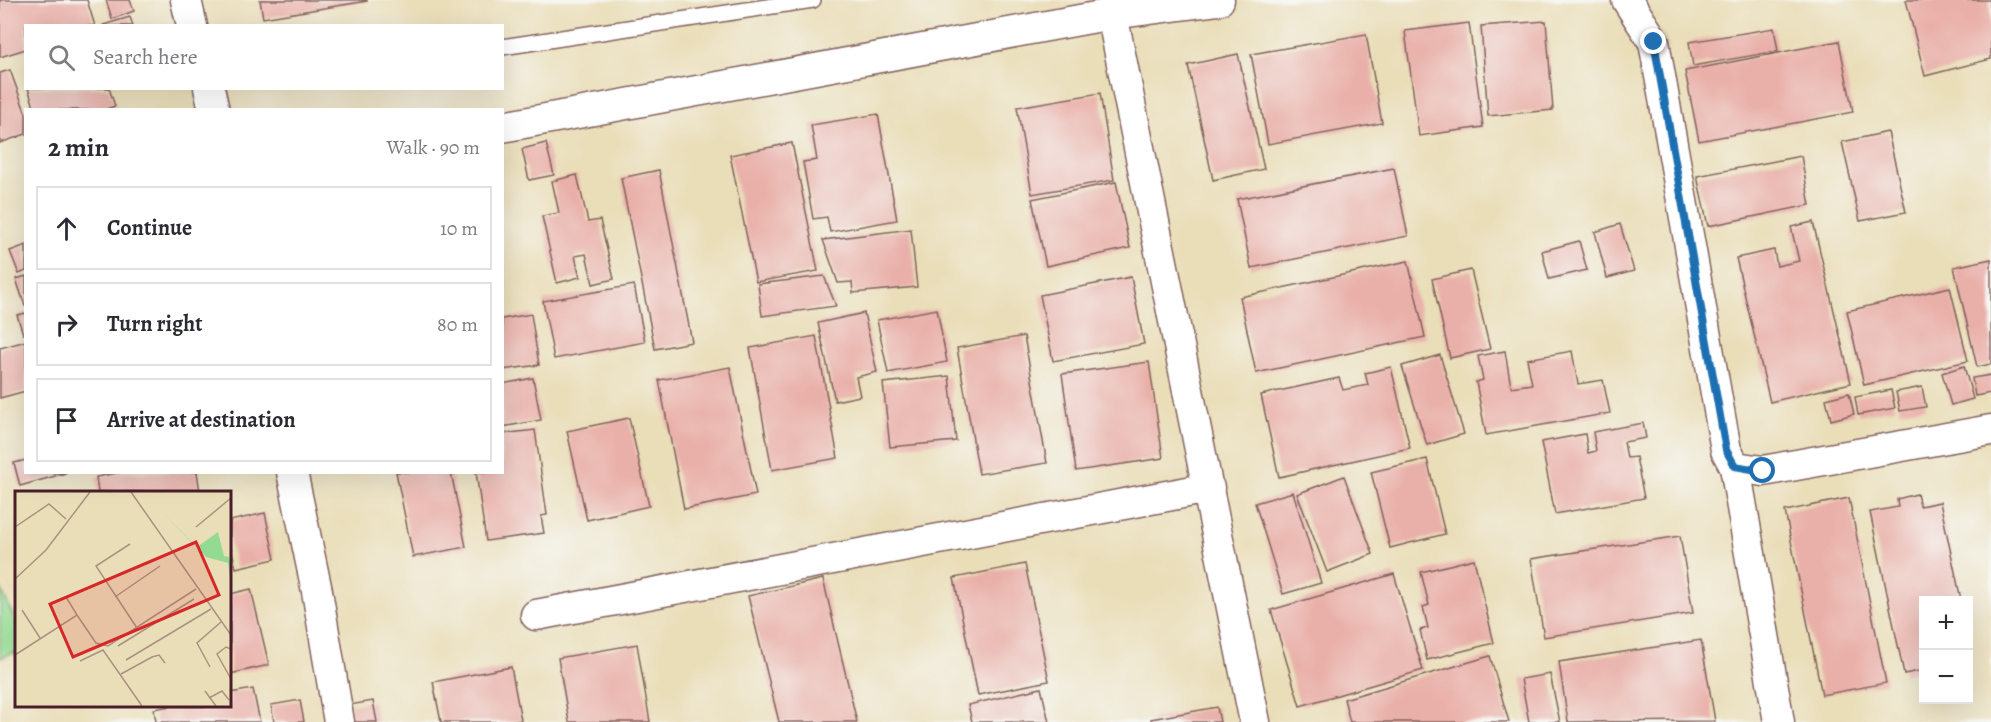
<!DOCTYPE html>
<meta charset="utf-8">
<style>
body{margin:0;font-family:Alegreya,serif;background:#f7f7f7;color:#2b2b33}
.controls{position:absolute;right:18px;bottom:18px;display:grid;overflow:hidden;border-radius:0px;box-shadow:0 6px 24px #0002}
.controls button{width:54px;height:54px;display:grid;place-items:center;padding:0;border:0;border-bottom:2px solid #e1e1e2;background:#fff;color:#2b2b33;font:30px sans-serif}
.stop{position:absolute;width:18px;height:18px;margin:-14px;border:4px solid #1f6fb2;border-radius:50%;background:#fff}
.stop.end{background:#1f6fb2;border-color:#fff;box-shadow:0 2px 6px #0008}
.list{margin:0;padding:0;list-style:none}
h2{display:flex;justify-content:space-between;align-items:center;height:78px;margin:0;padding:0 24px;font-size:26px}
h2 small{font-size:20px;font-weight:400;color:#7c7c81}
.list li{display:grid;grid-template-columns:39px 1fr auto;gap:18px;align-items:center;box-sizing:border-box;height:84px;margin:0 12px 12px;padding:0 12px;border:2px solid #e1e1e2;border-radius:0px}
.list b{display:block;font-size:22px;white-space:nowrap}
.list em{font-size:20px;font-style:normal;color:#7c7c81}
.icon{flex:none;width:33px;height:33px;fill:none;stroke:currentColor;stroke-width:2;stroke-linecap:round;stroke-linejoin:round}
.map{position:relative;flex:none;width:1991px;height:722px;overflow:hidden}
.search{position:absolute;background:#fff;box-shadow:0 6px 24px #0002;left:24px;top:24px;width:480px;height:66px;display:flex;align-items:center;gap:15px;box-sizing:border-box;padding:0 21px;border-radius:0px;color:#7c7c81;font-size:22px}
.panel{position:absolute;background:#fff;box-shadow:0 6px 24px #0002;left:24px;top:108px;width:480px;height:366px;border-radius:0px}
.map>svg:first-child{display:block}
</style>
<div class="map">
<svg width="1991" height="722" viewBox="0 0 1991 722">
<rect width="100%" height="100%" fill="#f6f6f2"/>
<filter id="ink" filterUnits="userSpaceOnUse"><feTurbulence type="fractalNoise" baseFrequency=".0167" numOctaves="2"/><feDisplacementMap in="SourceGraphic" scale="12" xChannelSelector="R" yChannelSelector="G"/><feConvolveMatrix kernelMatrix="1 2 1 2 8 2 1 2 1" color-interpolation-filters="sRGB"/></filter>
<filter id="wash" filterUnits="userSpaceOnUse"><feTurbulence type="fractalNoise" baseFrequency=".008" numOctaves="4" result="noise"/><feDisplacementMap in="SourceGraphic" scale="24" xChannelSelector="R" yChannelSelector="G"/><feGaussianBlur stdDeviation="1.35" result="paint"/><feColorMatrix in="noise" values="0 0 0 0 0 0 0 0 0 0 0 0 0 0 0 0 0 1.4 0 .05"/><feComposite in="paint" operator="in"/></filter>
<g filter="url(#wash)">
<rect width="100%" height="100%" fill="#eadeb9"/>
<!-- green -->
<polygon fill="#95da93" stroke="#707c5f" stroke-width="1.5" points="0,587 16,622 16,657 14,652 0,658"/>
<g id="blocks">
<!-- building -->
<g fill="#e9b0a9">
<polygon points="0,0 87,0 95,26 26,26 26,49 0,57"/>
<polygon points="106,0 130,0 134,11 112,19"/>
<polygon points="260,0 367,0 367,1 263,18"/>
<polygon points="1906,0 1990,0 1991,59 1925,76"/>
<polygon points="130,17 133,26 103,26 103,25"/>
<polygon points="1546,21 1553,110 1488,116 1481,26"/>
<polygon points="1469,23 1483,127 1419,136 1405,31"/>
<polygon points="1774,28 1778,51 1693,66 1689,42"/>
<polygon points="1366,34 1382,123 1268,144 1251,54"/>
<polygon points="1839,41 1853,112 1699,141 1685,71"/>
<polygon points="1238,54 1264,169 1213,180 1188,65"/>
<polygon points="10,70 26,114 26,134 0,143 0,73"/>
<polygon points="28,88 109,88 115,106 104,110 35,110"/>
<polygon points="1100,93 1114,180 1032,194 1017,107"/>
<polygon points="878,114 897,220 830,232 827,217 813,219 803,162 817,160 811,125"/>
<polygon points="1888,132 1906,212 1860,221 1842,142"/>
<polygon points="546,143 554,175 529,180 522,149"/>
<polygon points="792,143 818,271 756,282 730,155"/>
<polygon points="1801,156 1810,205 1708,226 1697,176"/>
<polygon points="1394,168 1408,236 1251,268 1237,199"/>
<polygon points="659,170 692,342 655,349 621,178"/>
<polygon points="577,175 588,222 600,220 614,279 593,284 586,254 575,256 580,277 557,283 542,216 559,213 552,181"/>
<polygon points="1116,182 1130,248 1046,266 1032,199"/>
<polygon points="1813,222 1851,383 1770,402 1736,258 1774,250 1777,266 1799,261 1791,227"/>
<polygon points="1620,224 1634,271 1607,278 1595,232"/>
<polygon points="911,229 917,287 853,293 852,282 838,283 823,240"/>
<polygon points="1579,241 1587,270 1549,279 1542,251"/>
<polygon points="26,245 26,271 19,274 10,251"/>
<polygon points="1991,259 1991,364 1977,367 1954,267"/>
<polygon points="1408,261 1425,337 1256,373 1240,297"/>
<polygon points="1471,270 1490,349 1450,358 1432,279"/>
<polygon points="26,276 26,306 25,306 16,279"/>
<polygon points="824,276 836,306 762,316 758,284"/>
<polygon points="1131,277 1144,344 1053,361 1040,295"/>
<polygon points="634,285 645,342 554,359 543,301"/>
<polygon points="1950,287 1968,361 1864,385 1847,311"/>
<polygon points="937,309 947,362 888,373 877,320"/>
<polygon points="26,313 26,333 23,334 17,315"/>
<polygon points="864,313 877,372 856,377 860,396 835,401 818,323"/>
<polygon points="531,314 539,365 502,370 502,319"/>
<polygon points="816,336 838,458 772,470 750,348"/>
<polygon points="1024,336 1047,463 979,474 957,348"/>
<polygon points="26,341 26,391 0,398 0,348"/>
<polygon points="1505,351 1511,387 1532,384 1527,359 1572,351 1578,384 1603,380 1610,413 1486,435 1476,382 1483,380 1478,356"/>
<polygon points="1440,355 1464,434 1427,445 1402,366"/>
<polygon points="1149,362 1163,458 1076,471 1062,374"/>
<polygon points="1964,366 1973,399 1951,405 1942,373"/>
<polygon points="730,367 756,495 684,509 659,380"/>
<polygon points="1391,367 1410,448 1279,477 1261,395 1339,378 1343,390 1368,385 1365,373"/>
<polygon points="1991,375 1991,393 1975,396 1972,378"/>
<polygon points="949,376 956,441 890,447 883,383"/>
<polygon points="533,378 541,420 502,427 502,384"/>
<polygon points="1922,387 1926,407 1900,411 1896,392"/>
<polygon points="1891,390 1895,408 1858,415 1855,397"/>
<polygon points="1849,393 1854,414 1831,420 1826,399"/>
<polygon points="629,418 649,506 587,520 567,431"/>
<polygon points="1643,423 1646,438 1624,442 1627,458 1636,457 1644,498 1555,514 1541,442 1585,434 1588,453 1596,451 1593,432"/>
<polygon points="535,430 547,515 541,516 544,533 486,541 476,472 502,472 502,434"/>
<polygon points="1427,459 1445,534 1390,548 1371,472"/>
<polygon points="26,460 26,472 66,473 20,486 14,463"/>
<polygon points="122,472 197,472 200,492 98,492 96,477"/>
<polygon points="396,472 451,472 466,547 413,557"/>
<polygon points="1344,476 1373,554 1327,572 1297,494"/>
<polygon points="1293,492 1321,583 1283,594 1255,503"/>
<polygon points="1917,494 1920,506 1940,502 1961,600 1924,600 1924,670 1904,674 1870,512 1898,507 1897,499"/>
<polygon points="1849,498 1886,683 1822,695 1785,511"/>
<polygon points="265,513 275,559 236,568 230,543 230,521"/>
<polygon points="1680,536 1693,613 1544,637 1531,559"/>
<polygon points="1474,559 1494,643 1427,660 1420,630 1428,628 1423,607 1429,605 1421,572"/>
<polygon points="1025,564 1049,681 978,695 954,578"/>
<polygon points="1394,574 1423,670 1300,706 1271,610"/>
<polygon points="823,579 857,722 779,722 748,596"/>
<polygon points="251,589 269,665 230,674 230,594"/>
<polygon points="1701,640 1715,721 1568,722 1559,662"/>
<polygon points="637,644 650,722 569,722 558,658"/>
<polygon points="1490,656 1509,722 1350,722 1344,699"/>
<polygon points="511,667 521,720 510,722 441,722 433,682"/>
<polygon points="1550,674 1560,722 1529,722 1521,679"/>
<polygon points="1041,688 1049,722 972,722 968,705"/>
<polygon points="253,689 260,722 156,722 154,709 170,706 230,706 230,693"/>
<polygon points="300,700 304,722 274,722 271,705"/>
<polygon points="373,701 377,722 353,722 349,705"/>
<polygon points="1217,707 1220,722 1151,722 1151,719"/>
</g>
</g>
</g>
<g filter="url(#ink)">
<use href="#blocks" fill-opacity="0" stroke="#82625d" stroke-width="1.5"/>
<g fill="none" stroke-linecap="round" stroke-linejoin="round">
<defs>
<polyline id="service" points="502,47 813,0"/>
<g id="minor">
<polyline points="186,0 192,26"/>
<polyline points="1627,0 1654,42 1726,450 1735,467 1763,471 1991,430"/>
<polyline points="1112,14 1255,722"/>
<polyline points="209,88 214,110"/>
<polyline points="502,127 1112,14 1219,0"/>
<polyline points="1735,467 1779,722"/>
<polyline points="292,472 317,591 339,722"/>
<polyline points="536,615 1209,488"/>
</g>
</defs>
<!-- service casing -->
<use href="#service" stroke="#82625d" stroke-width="18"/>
<!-- minor casing -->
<use href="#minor" stroke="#82625d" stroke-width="33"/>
<!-- service -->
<use href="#service" stroke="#fff" stroke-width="15"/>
<!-- minor -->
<use href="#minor" stroke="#fff" stroke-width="30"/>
</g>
</g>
<g fill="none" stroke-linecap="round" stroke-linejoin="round" filter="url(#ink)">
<!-- route -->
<polyline stroke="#1f6fb2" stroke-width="8" points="1654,42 1726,450 1735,466 1763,471"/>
</g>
<!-- overview -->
<g transform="translate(15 491)">
<rect width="216" height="216" fill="#eadeb9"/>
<path d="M147,21L182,56L203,41L209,65L214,66L216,74V92L213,72L191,66Z" fill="#95da93"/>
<path fill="none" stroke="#aa9280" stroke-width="1.5" d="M116,1L216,144M0,36L34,13L51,28M181,36L216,7M115,53L81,75L122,137M0,88L31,59L75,1M51,106L62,124M100,106L145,75M7,119L25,147M103,155L179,108M216,158L211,156L202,163L216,188M0,164L62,124L81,152L93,155L181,98M111,169L196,118M65,170L88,159L127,215M195,176L182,152L206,131M106,183L137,166L144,164L150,172M190,200L201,215M194,207L207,200L214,209"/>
<path fill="#d62828" fill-opacity="0.15" stroke="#d62828" stroke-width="3" d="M181,51L204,104L58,166L35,113Z"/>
<rect width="216" height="216" fill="none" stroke="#4a1f2b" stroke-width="3"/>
</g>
</svg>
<div class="controls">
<button>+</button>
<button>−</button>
</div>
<div class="stop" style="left:1763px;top:471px"></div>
<div class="stop end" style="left:1654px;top:42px"></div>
<div class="search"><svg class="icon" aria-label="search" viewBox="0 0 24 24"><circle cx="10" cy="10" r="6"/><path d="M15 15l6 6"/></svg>Search here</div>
<section class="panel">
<h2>2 min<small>Walk · 90 m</small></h2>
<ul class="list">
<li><svg class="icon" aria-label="ahead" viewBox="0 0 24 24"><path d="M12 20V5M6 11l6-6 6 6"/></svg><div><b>Continue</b></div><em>10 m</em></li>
<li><svg class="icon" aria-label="right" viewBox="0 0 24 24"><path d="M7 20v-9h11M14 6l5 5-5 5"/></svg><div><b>Turn right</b></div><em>80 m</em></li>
<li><svg class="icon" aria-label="arrive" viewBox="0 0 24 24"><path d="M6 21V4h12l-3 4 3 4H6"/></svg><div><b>Arrive at destination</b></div></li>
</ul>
</section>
</div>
